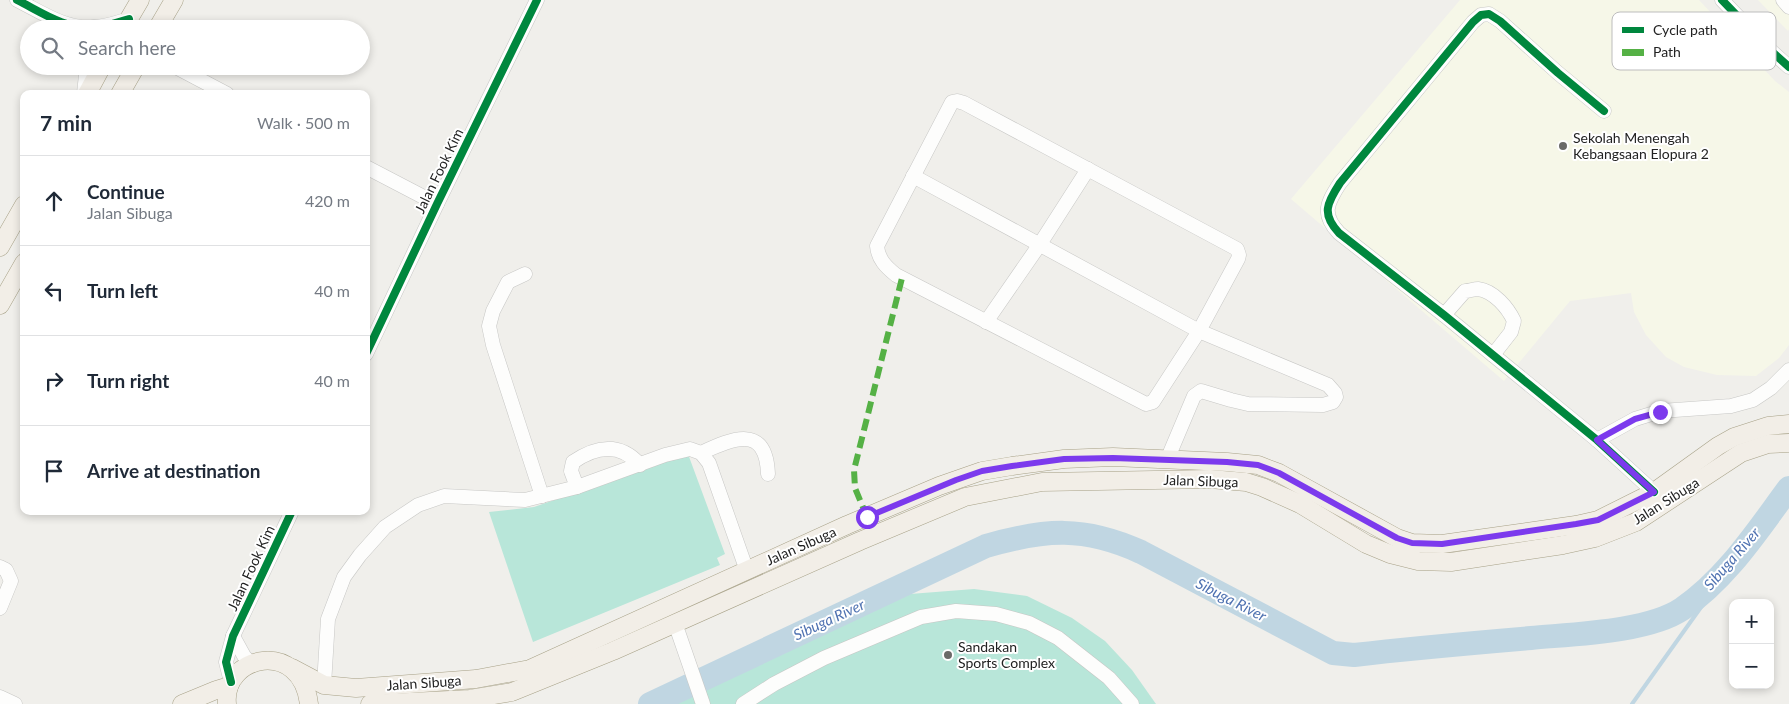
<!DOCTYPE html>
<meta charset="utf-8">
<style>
body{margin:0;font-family:Lato,sans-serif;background:#f2f2f3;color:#1f2937}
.controls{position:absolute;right:15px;bottom:15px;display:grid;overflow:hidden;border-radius:10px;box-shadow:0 2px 8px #0003}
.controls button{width:45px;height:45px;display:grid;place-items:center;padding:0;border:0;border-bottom:1px solid #e0e1e3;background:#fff;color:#1f2937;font:25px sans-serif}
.stop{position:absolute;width:15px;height:15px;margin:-11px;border:4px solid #7c3aed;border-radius:50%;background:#fff}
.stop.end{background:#7c3aed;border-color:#fff;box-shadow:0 1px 5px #0008}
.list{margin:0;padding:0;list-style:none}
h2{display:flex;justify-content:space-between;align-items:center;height:65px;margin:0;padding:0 20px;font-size:21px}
h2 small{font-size:16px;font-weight:400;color:#747a83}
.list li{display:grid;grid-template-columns:32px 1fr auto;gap:15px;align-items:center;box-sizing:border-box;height:90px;padding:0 20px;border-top:1px solid #e0e1e3}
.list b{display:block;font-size:19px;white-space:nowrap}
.list p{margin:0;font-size:16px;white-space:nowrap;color:#747a83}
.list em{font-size:16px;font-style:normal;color:#747a83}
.icon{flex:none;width:28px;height:28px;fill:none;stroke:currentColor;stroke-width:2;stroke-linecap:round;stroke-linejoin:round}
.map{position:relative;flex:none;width:1789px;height:704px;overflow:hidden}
.search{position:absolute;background:#fff;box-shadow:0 2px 8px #0003;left:20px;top:20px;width:350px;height:55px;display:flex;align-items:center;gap:12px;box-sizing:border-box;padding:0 18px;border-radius:28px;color:#747a83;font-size:19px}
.panel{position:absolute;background:#fff;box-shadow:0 2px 8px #0003;left:20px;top:90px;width:350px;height:425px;border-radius:10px}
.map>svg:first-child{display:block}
</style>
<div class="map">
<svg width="1789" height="704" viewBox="0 0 1789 704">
<rect width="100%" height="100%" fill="#f0efeb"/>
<!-- education -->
<g fill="#f6f7e8">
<polygon points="1460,0 1699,0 1775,81 1789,92 1789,345 1779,358 1756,376 1717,375 1684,367 1666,357 1646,335 1634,312 1631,293 1570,301 1504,381 1291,199"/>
<polygon points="1758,0 1789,0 1789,29 1788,31"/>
</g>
<!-- pitch -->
<g fill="#b8e6d9">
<polygon points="688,454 725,554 717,558 720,565 533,642 489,512 534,507"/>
<polygon points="974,589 1027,596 1072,618 1105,641 1132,670 1156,704 674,704 910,594"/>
</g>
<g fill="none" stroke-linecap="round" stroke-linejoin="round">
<!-- stream -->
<polyline stroke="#c0d6e2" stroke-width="4" points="1632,704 1704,603 1708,589"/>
<!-- river -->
<path stroke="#c0d6e2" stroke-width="24" d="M650,704L986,546C1045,529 1084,526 1141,552L1333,653L1354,655C1413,648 1472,643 1531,638C1573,634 1648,632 1682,609C1727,578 1757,531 1789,488"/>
<defs>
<g id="minor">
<path d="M17,0C41,12 66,30 94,27C106,27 118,22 129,19"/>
<polyline points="1722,0 1769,49 1789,67"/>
<polyline points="1783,0 1789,7"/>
<polyline points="174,66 227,94"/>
<polyline points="84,93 87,66"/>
<path d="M957,101L964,103L1237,249L1239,255L1238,259L1199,331L1153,402L1146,404L896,275C886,267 878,259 877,246L952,102Z"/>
<path d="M1604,111L1558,73L1500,21L1489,14L1481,15L1473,22L1340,183C1327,203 1321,214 1339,233L1444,315L1597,440L1654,492"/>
<polyline points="366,167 437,204"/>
<polyline points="913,176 1199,331 1328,385 1335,393 1336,397 1333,402 1323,405 1248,404 1231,400 1201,391 1194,396 1167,460"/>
<polyline points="525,274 508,282 493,311 489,326 493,345 542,496"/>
<path d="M1444,315L1465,291C1469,291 1474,289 1478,289C1494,291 1508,308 1514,321L1511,332L1493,355"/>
<polyline points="986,322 1040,244 1088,169"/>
<polyline points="366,354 437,204 537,0"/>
<polyline points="1597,440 1635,419 1661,411 1731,406 1753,400 1771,388 1789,370"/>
<path d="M701,453C733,438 766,424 768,474"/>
<path d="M577,487L571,471L573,462C596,446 620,442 640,465"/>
<polyline points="0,567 6,570 11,581 0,608"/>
<polyline points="675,623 703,704"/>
<polyline points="233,636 244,656 251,664"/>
<polyline points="231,682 226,662 233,636 292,511"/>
<polyline points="324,685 328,619 344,577 360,555 385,527 418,505 444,496 525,500 577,487 665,455 690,449 701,453 709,463 747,571"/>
<polyline points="0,697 15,704"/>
<polyline points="743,704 774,684 824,658 921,617 956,611 996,614 1029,623 1058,638 1109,678 1132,704"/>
</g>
<g id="major">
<polyline points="123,29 140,0"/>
<polyline points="157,29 174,0"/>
<polyline points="87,94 102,66"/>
<polyline points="120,94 136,66"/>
<polyline points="0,247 24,205"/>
<polyline points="0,305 24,263"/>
<polyline points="292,668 324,685 356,688 476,679 530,669 847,525 939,486 982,471 1012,466 1064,459 1113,457 1227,462 1258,465 1279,473 1397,538 1412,543 1442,544 1576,525 1598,520 1654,492 1718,446 1734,437 1768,426 1789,424"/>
<polyline points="182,704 216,690 229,686"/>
<path d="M227,704C222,655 301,638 309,704"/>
<polyline points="370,704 470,699 512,692 613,651 860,541 965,497 1042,482 1210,479 1246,482 1262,487 1300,504 1366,544 1390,554 1418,561 1451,562 1563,545 1595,538 1636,522 1741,453 1768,444 1789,443"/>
</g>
</defs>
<!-- minor casing -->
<use href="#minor" stroke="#c7c7c5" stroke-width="15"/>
<!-- major casing -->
<use href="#major" stroke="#a7a187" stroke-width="19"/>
<!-- minor -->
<use href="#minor" stroke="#fdfdfc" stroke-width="14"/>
<!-- major -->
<use href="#major" stroke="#f2eee7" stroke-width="18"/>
<!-- quiet -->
<polyline stroke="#55b145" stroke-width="6" stroke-dasharray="12 6" stroke-linecap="butt" points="867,517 855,488 854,470 902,278"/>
<defs>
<g id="cycleway">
<path d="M17,0C41,12 66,30 94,27C106,27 118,22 129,19"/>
<polyline points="1722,0 1769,49 1789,67"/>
<path d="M1604,111L1558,73L1500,21L1489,14L1481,15L1473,22L1340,183C1327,203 1321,214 1339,233L1444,315L1597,440L1654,492"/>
<polyline points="366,354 437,204 537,0"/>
<polyline points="231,682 226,662 233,636 292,511"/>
</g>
</defs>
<!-- cycleway casing -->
<use href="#cycleway" stroke="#fff" stroke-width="11"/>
<!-- cycleway -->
<use href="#cycleway" stroke="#00873e" stroke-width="8"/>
</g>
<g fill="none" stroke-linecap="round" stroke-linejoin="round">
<!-- route -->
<polyline stroke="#7c3aed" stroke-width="6" points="867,517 956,480 982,471 1012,466 1064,459 1113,458 1227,462 1258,465 1279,473 1397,538 1412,543 1442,544 1576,524 1598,520 1654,492 1597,440 1635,419 1660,412"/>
</g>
<!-- markers -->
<g fill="#6a6a68" stroke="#fff" stroke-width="2">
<circle cx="1563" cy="146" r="5"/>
<circle cx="948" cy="655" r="5"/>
</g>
<g text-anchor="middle" stroke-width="4" stroke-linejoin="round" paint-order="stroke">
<!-- poi labels -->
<g font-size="14" fill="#222" stroke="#fff" text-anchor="start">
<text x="1573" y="143">Sekolah Menengah<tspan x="1573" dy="16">Kebangsaan Elopura 2</tspan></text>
<text x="958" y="652">Sandakan<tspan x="958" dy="16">Sports Complex</tspan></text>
</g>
<!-- street labels -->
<g font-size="14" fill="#222" stroke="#fff">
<text transform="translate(439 171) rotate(-64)" y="5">Jalan Fook Kim</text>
<text transform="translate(1201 481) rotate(2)" y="5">Jalan Sibuga</text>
<text transform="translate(1666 501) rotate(-32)" y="5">Jalan Sibuga</text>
<text transform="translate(801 546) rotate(-24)" y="5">Jalan Sibuga</text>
<text transform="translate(251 568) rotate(-65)" y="5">Jalan Fook Kim</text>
<text transform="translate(424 683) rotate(-4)" y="5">Jalan Sibuga</text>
</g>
<!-- water labels -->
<g font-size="15" font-style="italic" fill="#4f72b1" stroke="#fff">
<text transform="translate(1732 559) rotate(-49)" y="5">Sibuga River</text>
<text transform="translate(1231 600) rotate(27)" y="5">Sibuga River</text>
<text transform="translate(829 620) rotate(-25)" y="5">Sibuga River</text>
</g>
</g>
<!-- legend -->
<rect x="1612" y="12" width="164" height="58" rx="8" fill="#fff" stroke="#bdbdbd" stroke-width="1"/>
<rect x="1622" y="27" width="22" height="6" fill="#00873e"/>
<rect x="1622" y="49" width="22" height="7" fill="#55b145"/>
<g font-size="14" fill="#222">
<text x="1653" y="35">Cycle path</text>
<text x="1653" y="57">Path</text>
</g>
</svg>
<div class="controls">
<button>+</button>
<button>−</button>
</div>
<div class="stop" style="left:867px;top:517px"></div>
<div class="stop end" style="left:1660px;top:412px"></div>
<div class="search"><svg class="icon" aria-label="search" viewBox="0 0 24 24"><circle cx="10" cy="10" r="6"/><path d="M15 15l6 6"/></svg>Search here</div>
<section class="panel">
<h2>7 min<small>Walk · 500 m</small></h2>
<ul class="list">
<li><svg class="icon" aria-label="ahead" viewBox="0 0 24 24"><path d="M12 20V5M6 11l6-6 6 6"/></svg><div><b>Continue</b><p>Jalan Sibuga</p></div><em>420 m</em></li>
<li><svg class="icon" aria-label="left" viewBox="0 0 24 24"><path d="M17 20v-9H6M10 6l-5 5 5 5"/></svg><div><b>Turn left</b></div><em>40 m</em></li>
<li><svg class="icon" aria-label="right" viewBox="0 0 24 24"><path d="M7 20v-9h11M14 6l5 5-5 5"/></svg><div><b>Turn right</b></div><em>40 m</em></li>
<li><svg class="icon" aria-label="arrive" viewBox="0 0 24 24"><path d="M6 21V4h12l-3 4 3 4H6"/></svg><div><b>Arrive at destination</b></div></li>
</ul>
</section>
</div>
